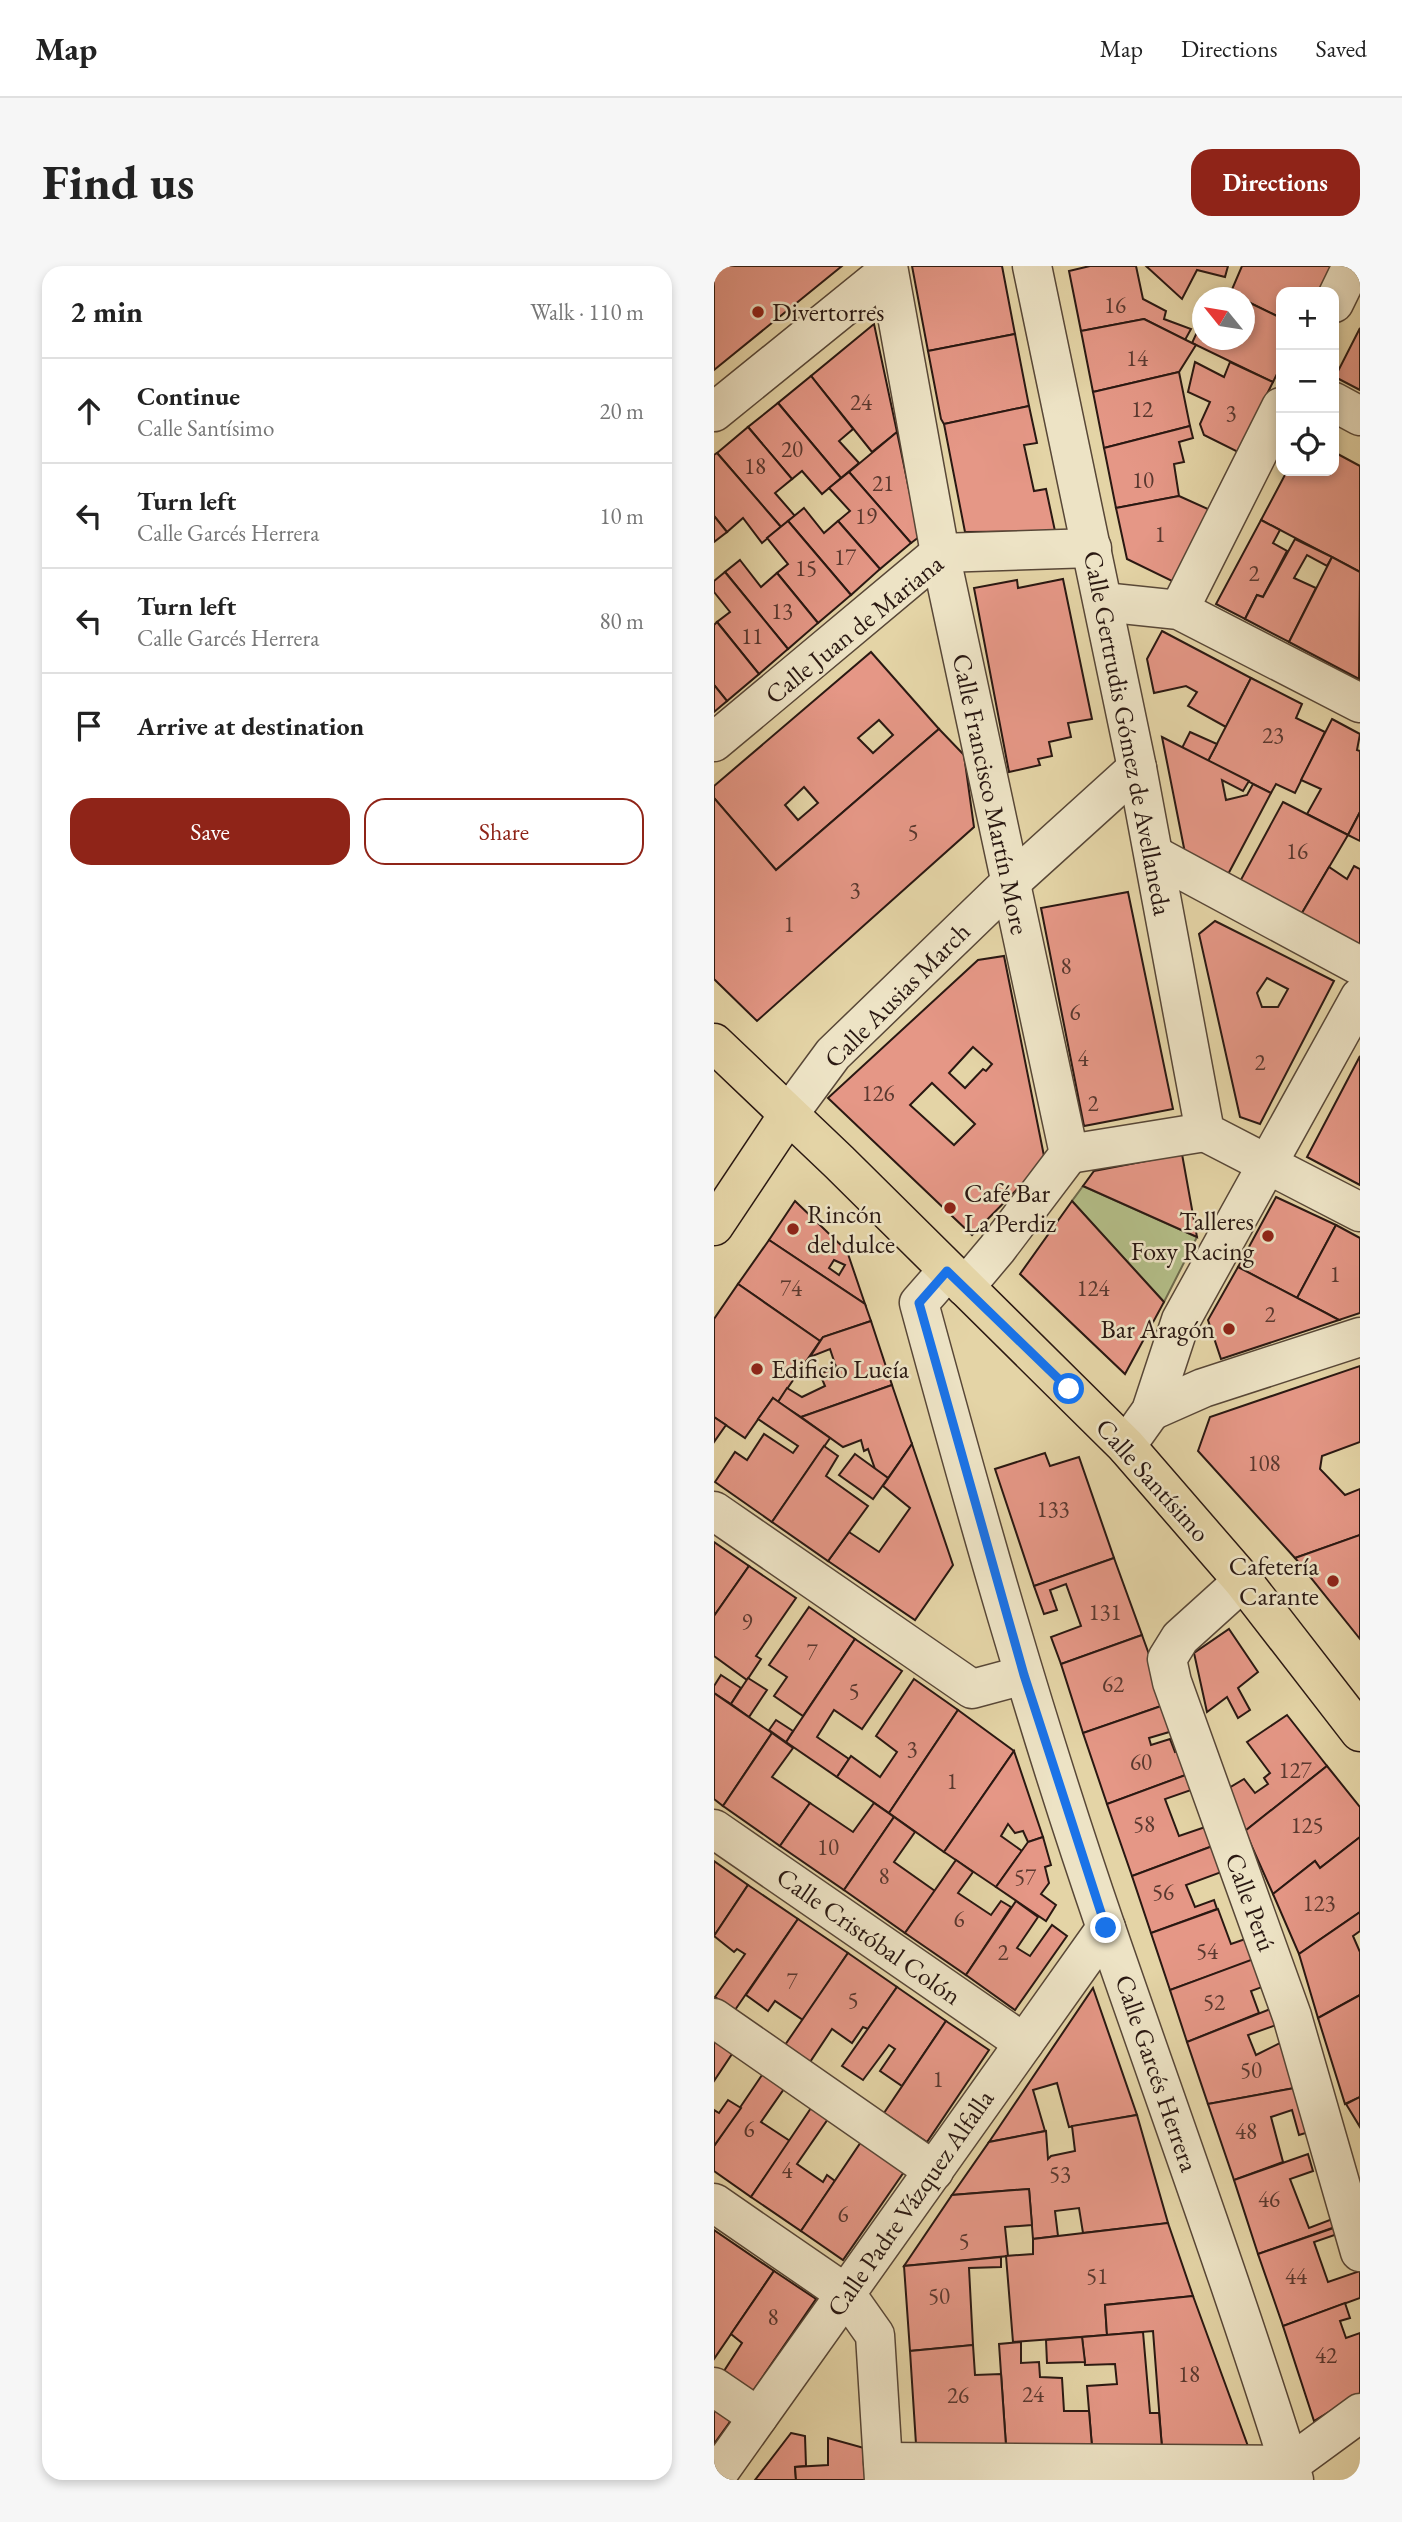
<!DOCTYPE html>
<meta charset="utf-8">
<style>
body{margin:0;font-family:"EB Garamond",serif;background:#f6f6f6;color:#222}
.controls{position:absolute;right:21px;top:21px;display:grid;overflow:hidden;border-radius:14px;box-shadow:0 4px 10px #0003}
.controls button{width:63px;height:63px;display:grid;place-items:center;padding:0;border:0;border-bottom:2px solid #e0e0e0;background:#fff;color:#222;font:35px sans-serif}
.compass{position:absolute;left:478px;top:21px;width:63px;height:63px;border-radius:50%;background:#fff;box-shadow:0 4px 10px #0003;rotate:300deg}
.stop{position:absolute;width:21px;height:21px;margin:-16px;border:5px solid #1a73e8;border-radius:50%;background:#fff}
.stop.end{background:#1a73e8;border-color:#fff;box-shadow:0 2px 7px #0008}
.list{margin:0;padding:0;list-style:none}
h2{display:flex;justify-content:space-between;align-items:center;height:91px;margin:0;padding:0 28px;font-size:30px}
h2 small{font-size:23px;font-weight:400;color:#767676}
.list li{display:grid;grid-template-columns:46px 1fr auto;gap:21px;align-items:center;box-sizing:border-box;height:105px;padding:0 28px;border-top:2px solid #e0e0e0}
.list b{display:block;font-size:26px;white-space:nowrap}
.list p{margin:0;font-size:23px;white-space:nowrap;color:#767676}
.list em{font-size:23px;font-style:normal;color:#767676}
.actions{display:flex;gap:14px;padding:21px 28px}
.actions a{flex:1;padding:16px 0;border:2px solid #8f2418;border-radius:21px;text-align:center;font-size:24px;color:#8f2418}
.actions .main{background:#8f2418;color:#fff}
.icon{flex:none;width:38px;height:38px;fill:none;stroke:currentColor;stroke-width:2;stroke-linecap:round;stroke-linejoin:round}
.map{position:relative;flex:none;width:646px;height:2214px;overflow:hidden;border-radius:21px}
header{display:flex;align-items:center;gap:42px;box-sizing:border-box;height:98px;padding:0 35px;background:#fff;border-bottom:2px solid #e0e0e0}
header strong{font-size:33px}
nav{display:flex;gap:38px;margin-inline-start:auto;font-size:24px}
.intro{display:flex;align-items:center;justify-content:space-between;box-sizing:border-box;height:168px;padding:0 42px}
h1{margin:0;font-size:49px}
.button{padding:18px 32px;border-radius:21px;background:#8f2418;color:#fff;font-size:24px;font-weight:700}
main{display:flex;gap:42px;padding:0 42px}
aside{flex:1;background:#fff;border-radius:21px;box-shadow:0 4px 10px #0003}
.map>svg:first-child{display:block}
</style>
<header>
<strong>Map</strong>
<nav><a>Map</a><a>Directions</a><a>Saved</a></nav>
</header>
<div class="intro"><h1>Find us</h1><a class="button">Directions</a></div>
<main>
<aside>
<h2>2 min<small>Walk · 110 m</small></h2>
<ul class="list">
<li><svg class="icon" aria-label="ahead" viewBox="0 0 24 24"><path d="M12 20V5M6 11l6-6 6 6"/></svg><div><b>Continue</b><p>Calle Santísimo</p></div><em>20 m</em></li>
<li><svg class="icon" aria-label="left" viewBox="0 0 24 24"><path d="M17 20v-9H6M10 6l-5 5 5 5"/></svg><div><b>Turn left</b><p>Calle Garcés Herrera</p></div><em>10 m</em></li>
<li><svg class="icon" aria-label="left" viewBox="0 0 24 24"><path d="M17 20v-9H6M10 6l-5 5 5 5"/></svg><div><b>Turn left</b><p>Calle Garcés Herrera</p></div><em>80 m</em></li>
<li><svg class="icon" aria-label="arrive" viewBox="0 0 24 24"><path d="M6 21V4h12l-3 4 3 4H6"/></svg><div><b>Arrive at destination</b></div></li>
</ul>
<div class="actions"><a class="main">Save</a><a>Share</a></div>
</aside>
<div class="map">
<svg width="646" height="2214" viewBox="0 0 646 2214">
<rect width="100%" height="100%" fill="#e4d4a6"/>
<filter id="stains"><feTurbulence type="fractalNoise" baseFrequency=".00286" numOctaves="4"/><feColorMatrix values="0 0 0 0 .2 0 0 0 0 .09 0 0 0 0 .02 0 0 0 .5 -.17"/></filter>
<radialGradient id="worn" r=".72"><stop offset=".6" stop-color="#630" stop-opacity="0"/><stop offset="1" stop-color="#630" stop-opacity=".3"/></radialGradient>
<!-- green -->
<polygon fill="#b3bd87" stroke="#6e6a4c" stroke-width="2" points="369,920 483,971 450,1036 358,935"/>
<!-- building -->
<g fill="#e59786" stroke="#2a1812" stroke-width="2" fill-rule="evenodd">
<polygon points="0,0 128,0 0,104"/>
<polygon points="198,0 288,0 301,68 214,85"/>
<polygon points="376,0 422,0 429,33 452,45 450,53 477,63 471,74 430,53 367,65 355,5"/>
<polygon points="432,0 514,0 511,11 483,4 468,33"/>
<polygon points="528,0 618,0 605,26 567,26 567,52 530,34 530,32 516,28"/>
<polygon points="530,34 567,52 567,100 559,116 478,77 484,64 488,66 488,74 530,74"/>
<polygon points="430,53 482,79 465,106 379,126 367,65"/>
<polygon points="160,58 183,166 158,186 97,110"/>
<polygon points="646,62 646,124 621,111"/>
<polygon points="301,68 315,140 230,158 227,153 214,85"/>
<polygon points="481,96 510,111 516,96 559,116 524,186 490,169 486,158 496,136 474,126"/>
<polygon points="465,106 476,160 390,182 379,126"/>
<polygon points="97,110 139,163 125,175 145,197 127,212 64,137"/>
<polygon points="64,137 127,212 108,228 88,205 78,213 34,161"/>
<polygon points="315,140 323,177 310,179 320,225 332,223 341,265 251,266 230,158"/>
<polygon points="476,160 479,172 465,176 470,196 460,198 465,230 402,242 390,182"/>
<polygon points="34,161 78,213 61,227 81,250 67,261 3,187"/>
<polygon points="183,166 205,271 197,277 135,206"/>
<polygon points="620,186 646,200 646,306 547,254 573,205 620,205"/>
<polygon points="3,187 67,261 48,277 29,252 13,266 0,250 0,189"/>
<polygon points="135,206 197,277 166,303 124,255 136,245 115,222"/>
<polygon points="465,230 496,244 460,316 413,293 402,242"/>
<polygon points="90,242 110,267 124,255 166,303 137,329 74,255"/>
<polygon points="0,250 13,266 0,276"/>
<polygon points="547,254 566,264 559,277 573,285 549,331 543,329 531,353 502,338"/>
<polygon points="74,255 137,329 104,357 63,307 74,298 53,272"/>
<polygon points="581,273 618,291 613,300 593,289 580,312 602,322 575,376 531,353 543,329 549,331"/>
<polygon points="618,291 646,306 645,413 575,376"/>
<polygon points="26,294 47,321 63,307 104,357 74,383 11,306"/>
<polygon points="11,306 74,383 45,408 3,356 16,346 0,326 0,315"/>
<polygon points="349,313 378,453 354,457 357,471 335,476 338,490 324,493 326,499 295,506 260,322 303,314 304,322"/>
<polygon points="3,356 45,408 13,435 0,419 0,359"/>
<polygon points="448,365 537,412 512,461 474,440 483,426 472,420 440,427 433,393"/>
<path d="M157,386L225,463L62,604L0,532V520ZM165,454L179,469L159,487L144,472ZM90,521L104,537L84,554L71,539Z"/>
<polygon points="537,412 588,438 582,452 611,466 581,527 562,518 557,527 494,495"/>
<polygon points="0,419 13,435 0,446"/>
<polygon points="618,453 646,468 643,484 646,485 646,546 634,569 593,548 607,523 587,514"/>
<polygon points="225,463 250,489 260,561 43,755 0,713 0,532 62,604"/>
<polygon points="476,466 503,478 494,495 468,482"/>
<polygon points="448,471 535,515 529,525 508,514 512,534 533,529 539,518 557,527 511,614 472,592"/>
<polygon points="569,536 634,569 585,652 523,621"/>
<polygon points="646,546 646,575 634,569"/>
<polygon points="640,600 646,603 646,683 585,652 615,601 633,613"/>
<polygon points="414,626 459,843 370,860 327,642"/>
<path d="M501,655L620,715L546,858L526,851L485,668ZM553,712L574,723L564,741H548L543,727Z"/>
<path d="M290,690L331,895L258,969L114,832L264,694ZM259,781L278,798L272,805L269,803L251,822L235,807ZM218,817L261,858L240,879L196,839Z"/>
<polygon points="646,790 646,919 593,891"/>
<polygon points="468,888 483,971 369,920 380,905"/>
<polygon points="562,931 622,959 583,1032 524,1001"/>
<path d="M81,935L133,985L151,1038L55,974ZM120,994L131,999L125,1009L115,1002Z"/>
<polygon points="358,935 450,1036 411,1108 306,1008"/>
<polygon points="622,959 646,972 646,1047 625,1054 583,1032"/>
<polygon points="55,974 151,1038 157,1055 109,1071 106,1075 24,1018"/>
<polygon points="524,1001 612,1047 625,1054 507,1093 494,1054"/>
<polygon points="24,1018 106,1075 64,1136 59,1132 31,1172 0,1151 0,1053"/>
<polygon points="157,1055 178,1119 87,1151 64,1136 73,1122 88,1131 111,1120 106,1108 122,1101 116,1083 96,1091 109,1071"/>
<polygon points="646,1100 646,1176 608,1190 606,1203 631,1229 646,1223 646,1269 581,1292 484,1185 496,1151"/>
<polygon points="178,1119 198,1178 174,1212 161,1203 154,1183 150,1185 147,1174 129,1181 87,1151"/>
<polygon points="59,1132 116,1172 58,1256 1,1216 21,1186 33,1194 50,1168 79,1187 84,1180 44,1153"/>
<polygon points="0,1151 12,1159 0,1176"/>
<polygon points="198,1178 239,1299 201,1354 114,1295 135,1266 165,1286 196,1242 169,1220"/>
<polygon points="110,1180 124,1190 112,1210 154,1240 114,1295 58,1256"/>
<polygon points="331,1187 336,1200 365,1191 400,1292 320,1320 281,1203"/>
<polygon points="141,1188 174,1212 159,1233 125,1209"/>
<polygon points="646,1269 646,1373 581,1292"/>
<polygon points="0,1276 35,1300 0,1350"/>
<polygon points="400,1292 428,1369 347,1398 337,1371 367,1360 352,1318 336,1324 343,1344 330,1348 320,1320"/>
<polygon points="35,1300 82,1332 42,1390 47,1393 33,1414 0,1390 0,1350"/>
<polygon points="95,1341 141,1373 89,1450 60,1430 73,1411 55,1399"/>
<polygon points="515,1363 544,1406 524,1422 536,1444 524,1452 513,1431 493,1446 480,1387"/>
<polygon points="428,1369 453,1438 369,1467 347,1398"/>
<polygon points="141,1373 188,1405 148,1463 120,1444 103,1471 135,1493 123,1511 72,1476"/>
<polygon points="7,1409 27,1422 17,1438 0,1427 0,1420"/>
<polygon points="34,1412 53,1424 35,1451 17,1438"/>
<polygon points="200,1413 244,1444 175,1547 123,1511 137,1490 166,1511 183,1486 162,1470"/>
<polygon points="0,1427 58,1467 9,1540 0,1533"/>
<polygon points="453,1438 462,1464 435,1472 437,1479 456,1473 461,1486 469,1483 477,1507 393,1538 369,1467"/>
<polygon points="244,1444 300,1485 230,1586 175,1547"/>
<polygon points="573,1449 613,1500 531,1565 515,1522 530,1513 541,1527 554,1518 550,1512 556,1507 533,1476"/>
<polygon points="62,1454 79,1465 72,1476 55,1464"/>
<polygon points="58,1467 79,1482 58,1511 96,1537 66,1580 9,1540"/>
<polygon points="300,1485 329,1571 314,1576 309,1565 301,1567 294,1558 287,1570 308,1585 282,1621 230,1586"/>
<polygon points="613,1500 646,1541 646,1571 606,1602 601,1595 559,1628 531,1565"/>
<polygon points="477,1507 483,1522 451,1533 465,1570 497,1559 504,1578 418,1610 393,1538"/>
<polygon points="96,1537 139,1566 160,1537 180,1551 130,1624 66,1580"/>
<polygon points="180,1551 201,1566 180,1596 221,1625 191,1667 130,1624"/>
<polygon points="329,1571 337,1599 331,1601 335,1617 327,1628 342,1639 332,1655 282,1621 314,1576"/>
<polygon points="646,1571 646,1646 585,1688 559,1628 601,1595 606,1602"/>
<polygon points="504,1578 513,1604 472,1619 481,1641 500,1634 503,1643 437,1667 418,1610"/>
<polygon points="242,1594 259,1606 244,1627 277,1649 287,1635 297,1641 252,1709 191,1667"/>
<polygon points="0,1595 34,1619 0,1670"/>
<polygon points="34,1619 84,1653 21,1744 1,1731 31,1688 23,1683 20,1686 0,1670"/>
<polygon points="302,1635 324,1651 303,1682 316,1690 338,1659 353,1670 301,1744 252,1709"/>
<polygon points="504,1643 517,1678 537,1671 545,1692 456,1724 437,1667"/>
<polygon points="646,1646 646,1665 639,1670 646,1686 646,1729 604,1752 585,1688"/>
<polygon points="84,1653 134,1687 89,1754 61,1735 54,1745 32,1729"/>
<polygon points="134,1687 183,1721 154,1763 149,1761 138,1777 118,1763 96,1796 71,1779"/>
<polygon points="553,1688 564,1715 537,1725 545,1747 473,1776 456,1724"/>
<polygon points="183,1721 232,1755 188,1820 166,1805 181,1783 175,1779 149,1814 128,1800"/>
<polygon points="379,1722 423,1849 355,1861 343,1817 319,1824 331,1865 275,1876"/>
<polygon points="646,1729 646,1831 631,1838 604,1752"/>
<polygon points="559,1742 565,1758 534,1769 542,1789 582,1769 597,1819 494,1838 473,1776"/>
<polygon points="232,1755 275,1784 213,1876 170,1847"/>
<polygon points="0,1771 20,1785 0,1815"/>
<polygon points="50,1806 72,1820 47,1856 76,1875 37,1931 0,1905 0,1880"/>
<polygon points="597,1819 608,1862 585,1869 578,1844 557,1851 569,1896 520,1914 494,1838"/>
<polygon points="646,1831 646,1861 632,1838"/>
<polygon points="14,1834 27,1842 0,1880 0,1844 5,1847"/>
<polygon points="99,1839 116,1850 83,1898 109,1916 113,1909 121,1915 87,1965 37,1931"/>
<polygon points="423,1849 454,1957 369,1967 365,1942 341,1945 344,1970 319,1973 315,1923 238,1929 275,1876 332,1865 334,1893 337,1890 361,1885 358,1860"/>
<polygon points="149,1873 192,1903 129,1994 87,1965"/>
<polygon points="594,1888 599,1905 576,1913 595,1962 621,1952 624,1960 544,1988 520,1914"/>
<polygon points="315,1923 318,1959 291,1961 294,1990 190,2000 238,1929"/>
<polygon points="454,1957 479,2030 391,2039 393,2069 299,2076 292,1990 319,1988 319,1973"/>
<polygon points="634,1957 635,1964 600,1976 614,2016 646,2005 646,2032 569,2060 544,1988"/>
<polygon points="0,1964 60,2005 0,2093"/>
<polygon points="287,1991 287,2001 255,2002 259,2079 196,2085 190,2000"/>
<polygon points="60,2005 102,2033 39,2125 10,2105 28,2077 17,2068"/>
<polygon points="479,2030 535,2183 448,2182 439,2065 393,2069 391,2039"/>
<polygon points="631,2037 636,2052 626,2055 632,2072 646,2067 646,2127 600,2155 569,2060"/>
<polygon points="429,2066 436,2147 445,2147 448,2182 378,2181 373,2120 403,2118 401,2098 371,2099 368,2071"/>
<polygon points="368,2071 371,2096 333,2097 332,2074"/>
<polygon points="307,2076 307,2097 325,2096 326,2111 348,2112 350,2145 375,2145 378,2181 292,2180 285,2078"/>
<polygon points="259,2079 261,2109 287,2108 292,2180 202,2178 196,2085"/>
<polygon points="0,2140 18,2153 0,2178"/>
<polygon points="77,2167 91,2170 92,2200 81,2201 82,2214 41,2214"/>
<polygon points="114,2172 150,2182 153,2214 82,2214 81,2201 114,2199"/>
</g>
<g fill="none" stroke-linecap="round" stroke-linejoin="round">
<defs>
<g id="minor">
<polyline points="174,0 226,287 355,888 283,983 251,1021"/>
<polyline points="318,0 423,502 491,866 646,946"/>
<polyline points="620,37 638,0"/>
<polyline points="620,136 646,150"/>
<polyline points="0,146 174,5"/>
<polyline points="389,336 465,344 646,437"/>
<polyline points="465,344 567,141"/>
<polyline points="0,476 226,287 378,282"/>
<polyline points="440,589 646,700"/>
<polyline points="74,849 119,788 296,617 423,502"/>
<polyline points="355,888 491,866"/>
<path d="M233,1005L205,1037C262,1247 321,1456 392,1662C455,1845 522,2028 580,2214"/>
<polyline points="437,1145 489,1122 646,1071"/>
<polyline points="412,1180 437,1145 467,1054 646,731"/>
<polyline points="0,1245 258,1423 310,1409"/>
<polyline points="529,1315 466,1372 453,1393 458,1416 578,1750 646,1986"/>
<polyline points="0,1563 310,1777"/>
<polyline points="0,1752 220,1905"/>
<polyline points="0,1937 132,2028 161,2069 170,2214"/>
<polyline points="0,2121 44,2151"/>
<polyline points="169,2196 575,2199 646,2147"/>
<polyline points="0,2213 392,1662"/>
</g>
<g id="major">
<polyline points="0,777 125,896 412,1180 529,1315 646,1466"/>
<polyline points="0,960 74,849"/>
</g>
</defs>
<!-- minor casing -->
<use href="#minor" stroke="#584737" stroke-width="41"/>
<!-- major casing -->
<use href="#major" stroke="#2a1812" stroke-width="41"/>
<!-- minor -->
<use href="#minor" stroke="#ede3c5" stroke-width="38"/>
<!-- major -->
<use href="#major" stroke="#e4d4a6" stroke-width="38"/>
</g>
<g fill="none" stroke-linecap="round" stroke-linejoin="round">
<!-- route -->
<polyline stroke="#1a73e8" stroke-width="9" points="355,1123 233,1005 205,1037 310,1409 392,1662"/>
</g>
<!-- markers -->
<g fill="#8f2418" stroke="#ede3c5" stroke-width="2.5">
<circle cx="44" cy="46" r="7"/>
<circle cx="236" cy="942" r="7"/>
<circle cx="79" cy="963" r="7"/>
<circle cx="554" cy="970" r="7"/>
<circle cx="515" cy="1063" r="7"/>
<circle cx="43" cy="1103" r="7"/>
<circle cx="619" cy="1315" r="7"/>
</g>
<g text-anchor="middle" stroke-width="5" stroke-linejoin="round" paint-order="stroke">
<!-- number labels -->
<g font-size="23" fill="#59382f">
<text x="401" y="47">16</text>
<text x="423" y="100">14</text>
<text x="147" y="144">24</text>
<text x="428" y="151">12</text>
<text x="517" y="155">3</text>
<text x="78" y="191">20</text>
<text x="41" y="208">18</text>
<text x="429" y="222">10</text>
<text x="169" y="225">21</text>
<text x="152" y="258">19</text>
<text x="446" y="276">1</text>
<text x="131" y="299">17</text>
<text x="92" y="310">15</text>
<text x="540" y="315">2</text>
<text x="68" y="353">13</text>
<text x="38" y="378">11</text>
<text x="559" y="477">23</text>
<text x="199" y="574">5</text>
<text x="583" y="593">16</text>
<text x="141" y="632">3</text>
<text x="75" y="666">1</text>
<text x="352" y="708">8</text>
<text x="361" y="754">6</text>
<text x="369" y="800">4</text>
<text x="546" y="804">2</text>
<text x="164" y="835">126</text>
<text x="379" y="845">2</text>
<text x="621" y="1016">1</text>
<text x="77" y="1030">74</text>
<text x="379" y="1030">124</text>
<text x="556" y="1056">2</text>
<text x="550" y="1205">108</text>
<text x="339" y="1251">133</text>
<text x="391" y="1354">131</text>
<text x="33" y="1364">9</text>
<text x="98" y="1394">7</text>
<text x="399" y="1426">62</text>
<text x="140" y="1433">5</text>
<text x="198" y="1491">3</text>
<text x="427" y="1504">60</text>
<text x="581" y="1512">127</text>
<text x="238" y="1523">1</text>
<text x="430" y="1566">58</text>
<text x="593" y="1567">125</text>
<text x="114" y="1589">10</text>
<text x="170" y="1618">8</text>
<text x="311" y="1619">57</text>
<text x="449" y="1634">56</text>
<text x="605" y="1645">123</text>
<text x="245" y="1661">6</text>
<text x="493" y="1693">54</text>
<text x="289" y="1694">2</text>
<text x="78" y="1723">7</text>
<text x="139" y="1742">5</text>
<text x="500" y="1744">52</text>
<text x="537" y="1812">50</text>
<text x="224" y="1821">1</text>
<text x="35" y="1871">6</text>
<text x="532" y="1873">48</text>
<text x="73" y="1912">4</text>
<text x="346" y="1916">53</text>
<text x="555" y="1941">46</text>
<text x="129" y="1956">6</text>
<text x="250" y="1983">5</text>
<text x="383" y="2018">51</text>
<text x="582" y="2018">44</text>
<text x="225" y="2038">50</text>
<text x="59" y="2059">8</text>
<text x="612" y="2097">42</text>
<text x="475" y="2116">18</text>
<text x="319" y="2136">24</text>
<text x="244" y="2137">26</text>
</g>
<!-- poi labels -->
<g font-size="26" fill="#2a1812" stroke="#ede3c5" text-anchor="start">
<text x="58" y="55">Divertorres</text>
<text x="250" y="936">Café Bar<tspan x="250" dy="30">La Perdiz</tspan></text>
<text x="93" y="957">Rincón<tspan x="93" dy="30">del dulce</tspan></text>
<text x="540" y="964" text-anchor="end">Talleres<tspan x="540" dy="30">Foxy Racing</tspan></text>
<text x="501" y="1072" text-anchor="end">Bar Aragón</text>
<text x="57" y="1112">Edificio Lucía</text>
<text x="605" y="1309" text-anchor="end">Cafetería<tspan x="605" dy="30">Carante</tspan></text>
</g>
<!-- street labels -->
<g font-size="26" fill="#2a1812" stroke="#ede3c5">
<text transform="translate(140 363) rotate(-39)" y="9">Calle Juan de Mariana</text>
<text transform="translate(414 467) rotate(79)" y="9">Calle Gertrudis Gómez de Avellaneda</text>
<text transform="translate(277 528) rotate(78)" y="9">Calle Francisco Martín More</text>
<text transform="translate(183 729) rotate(-45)" y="9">Calle Ausias March</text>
<text transform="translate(439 1214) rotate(48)" y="9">Calle Santísimo</text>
<text transform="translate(537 1636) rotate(70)" y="9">Calle Perú</text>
<text transform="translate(155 1670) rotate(35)" y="9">Calle Cristóbal Colón</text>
<text transform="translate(443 1807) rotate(71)" y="9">Calle Garcés Herrera</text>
<text transform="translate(196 1937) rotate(-55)" y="9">Calle Padre Vázquez Alfalla</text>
</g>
</g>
<rect width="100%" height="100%" filter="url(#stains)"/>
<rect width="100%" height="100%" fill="url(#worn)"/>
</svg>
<div class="controls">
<button>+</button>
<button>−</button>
<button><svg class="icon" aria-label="locate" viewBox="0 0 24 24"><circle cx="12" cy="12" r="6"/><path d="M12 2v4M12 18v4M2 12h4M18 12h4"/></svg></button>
</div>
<svg class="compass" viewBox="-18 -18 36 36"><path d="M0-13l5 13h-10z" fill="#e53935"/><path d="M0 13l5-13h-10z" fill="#767676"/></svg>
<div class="stop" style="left:355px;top:1123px"></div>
<div class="stop end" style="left:392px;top:1662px"></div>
</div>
</main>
